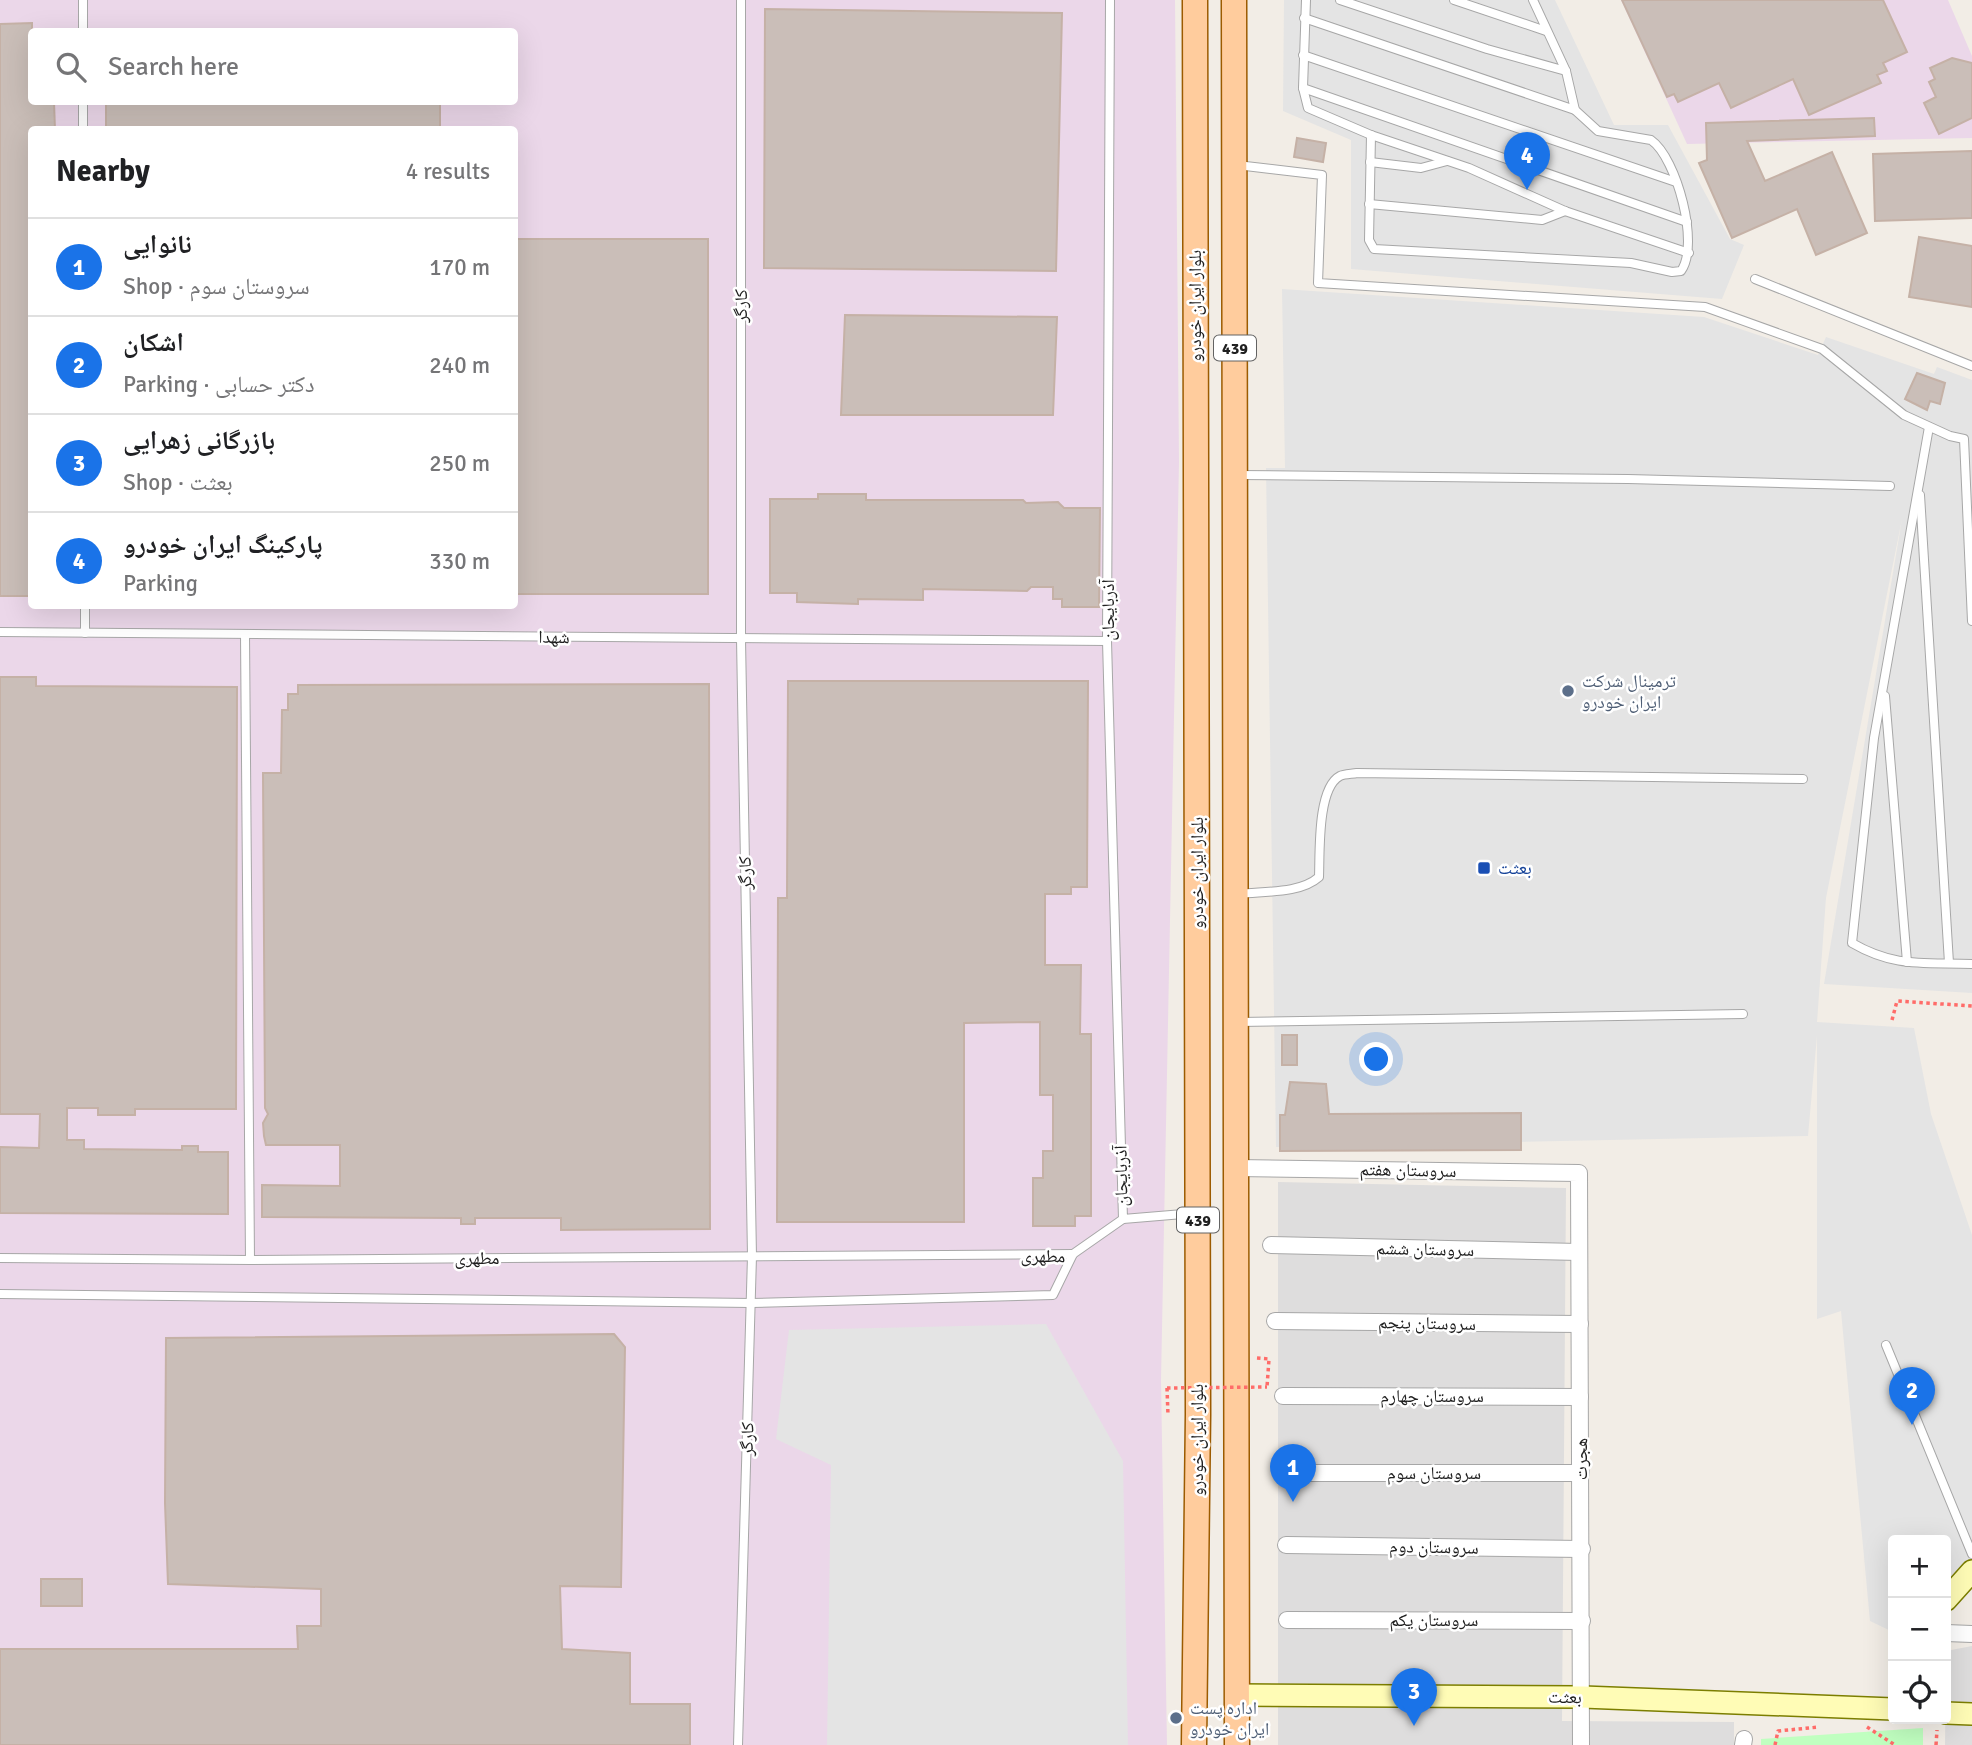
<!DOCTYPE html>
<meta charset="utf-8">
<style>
body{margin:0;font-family:Signika,"Noto Naskh Arabic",sans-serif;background:#f6f6f6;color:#202124}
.controls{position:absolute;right:21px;bottom:21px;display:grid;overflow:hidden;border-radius:7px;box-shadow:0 7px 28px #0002}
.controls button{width:63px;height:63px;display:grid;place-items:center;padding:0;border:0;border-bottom:2px solid #e0e0e0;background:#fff;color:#202124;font:35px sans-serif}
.you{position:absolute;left:1377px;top:1060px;width:24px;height:24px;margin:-18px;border:5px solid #fff;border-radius:50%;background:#1a73e8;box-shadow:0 0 0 10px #1a73e833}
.badge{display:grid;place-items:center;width:46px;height:46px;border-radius:50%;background:#1a73e8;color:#fff;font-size:23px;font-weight:700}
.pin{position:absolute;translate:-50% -58px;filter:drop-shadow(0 2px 4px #0008)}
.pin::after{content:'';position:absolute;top:37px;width:24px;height:21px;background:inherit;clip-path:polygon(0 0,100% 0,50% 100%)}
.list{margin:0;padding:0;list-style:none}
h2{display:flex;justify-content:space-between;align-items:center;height:91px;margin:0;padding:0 28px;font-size:30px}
h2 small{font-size:23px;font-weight:400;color:#757577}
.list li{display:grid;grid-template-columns:46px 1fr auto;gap:21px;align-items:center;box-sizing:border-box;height:98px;padding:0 28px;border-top:2px solid #e0e0e0}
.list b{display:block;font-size:26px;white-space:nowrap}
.list p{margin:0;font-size:23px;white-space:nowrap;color:#757577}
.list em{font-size:23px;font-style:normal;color:#757577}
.icon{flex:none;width:38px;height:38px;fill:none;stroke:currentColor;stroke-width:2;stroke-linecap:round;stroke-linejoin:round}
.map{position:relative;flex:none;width:1972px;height:1745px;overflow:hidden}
.search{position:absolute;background:#fff;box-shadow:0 7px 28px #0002;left:28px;top:28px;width:490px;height:77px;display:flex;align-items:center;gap:18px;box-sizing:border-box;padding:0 24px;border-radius:7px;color:#757577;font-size:26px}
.panel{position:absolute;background:#fff;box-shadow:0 7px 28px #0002;left:28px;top:126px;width:490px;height:483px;border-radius:7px}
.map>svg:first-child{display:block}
</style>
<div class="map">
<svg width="1972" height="1745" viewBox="0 0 1972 1745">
<rect width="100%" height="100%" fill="#f2ede6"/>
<!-- residential -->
<g fill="#dedddd">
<polygon points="1278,1182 1566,1188 1562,1721 1734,1722 1734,1745 1278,1745"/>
<polygon points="1972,1646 1972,1745 1945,1745 1946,1651"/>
</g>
<!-- industrial -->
<g fill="#ebd7e9" fill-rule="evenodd">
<path d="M0,0H1175L1179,462L1161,1380L1167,1745H0ZM32,32H514V102H32ZM32,130H514V606H32Z"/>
<polygon points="1621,0 1948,0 1972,56 1972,138 1687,144"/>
</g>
<!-- park -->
<polygon fill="#c0ffc0" points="1923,1728 1923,1745 1761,1745 1761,1739"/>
<!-- parking -->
<g fill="#e4e4e4">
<polygon points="1284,0 1555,0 1614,125 1668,125 1730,239 1744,245 1722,299 1351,269 1351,140 1283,111"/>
<polygon points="1282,289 1704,317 1818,355 1826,337 1934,374 1937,367 1972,380 1972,993 1824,984 1902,519 1826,898 1817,1022 1914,1028 1931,1114 1972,1235 1972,1558 1946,1585 1946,1540 1893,1540 1893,1632 1870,1621 1841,1311 1817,1319 1817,1036 1808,1136 1276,1147 1266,468 1285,468"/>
<polygon points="1046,1324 1123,1461 1128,1745 827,1745 831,1465 776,1439 789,1330"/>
</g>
<!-- building -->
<g fill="#cabeb8" stroke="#c5b1a6" stroke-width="2">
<polygon points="1622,0 1883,0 1907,52 1883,63 1887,71 1877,75 1881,83 1809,115 1793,79 1731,108 1719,83 1678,102 1674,94 1667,97"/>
<polygon points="765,9 1062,13 1056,271 764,268"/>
<polygon points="32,23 32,102 54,102 55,130 32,130 32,596 0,596 0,24"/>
<polygon points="1952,58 1972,63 1972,118 1939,134 1924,103 1936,97 1929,82 1935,79 1930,68"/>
<rect x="106" y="102" width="334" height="28"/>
<polygon points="1874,118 1875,136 1747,141 1765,181 1832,152 1867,233 1816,255 1797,209 1732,238 1699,163 1707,160 1706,123"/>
<polygon points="1297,138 1326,143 1323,162 1294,157"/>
<polygon points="1972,151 1972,218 1875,221 1873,154"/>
<polygon points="1919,237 1972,246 1972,307 1909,297"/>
<rect x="514" y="239" width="194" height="355"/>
<polygon points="845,315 1057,317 1053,415 841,415"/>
<polygon points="1917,373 1945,383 1940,404 1930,401 1927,410 1905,399"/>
<polygon points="818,494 866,494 866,500 1023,500 1026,503 1058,502 1064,508 1100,508 1099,607 1062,607 1062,599 1053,599 1053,587 1031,587 1027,591 923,589 923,600 858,599 858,604 797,602 797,593 770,593 770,499 818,499"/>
<polygon points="0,677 36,677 36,686 237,687 236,1109 135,1109 135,1115 98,1115 98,1108 67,1108 67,1140 84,1140 84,1149 182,1150 182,1146 198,1146 198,1152 228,1152 228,1214 0,1213 0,1147 39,1148 40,1114 0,1114"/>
<polygon points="788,681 1088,681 1087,887 1071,887 1071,894 1045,894 1045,965 1081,965 1080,1034 1091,1034 1091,1216 1075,1216 1075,1226 1033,1226 1033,1178 1043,1178 1043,1151 1053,1151 1053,1095 1040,1095 1040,1022 964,1023 964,1222 777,1222 778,898 787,898"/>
<polygon points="709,684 710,1229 561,1230 561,1218 475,1218 475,1224 461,1224 461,1218 262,1217 262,1185 340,1186 340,1145 266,1145 264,1136 263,1123 268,1114 265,1108 263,773 281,773 282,710 288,710 288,694 298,694 298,685"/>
<rect x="1282" y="1035" width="15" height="30"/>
<polygon points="1290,1082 1326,1084 1329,1114 1521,1113 1521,1150 1280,1151 1280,1115 1285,1115"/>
<polygon points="614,1334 625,1347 621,1587 560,1586 562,1649 630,1653 630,1704 690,1704 690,1745 0,1745 0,1649 298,1649 297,1626 321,1626 321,1589 168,1584 165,1503 166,1338"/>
<rect x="41" y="1579" width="41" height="27"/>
</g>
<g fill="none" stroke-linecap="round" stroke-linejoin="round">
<defs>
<g id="lane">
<polyline points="83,0 83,32"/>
<polyline points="1110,0 1107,641 1123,1219 1195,1213"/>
<polyline points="1306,0 1303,88 1308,108 1371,135 1469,168 1565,211 1689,253"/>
<polyline points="1340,0 1487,49 1566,71"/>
<polyline points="1454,0 1546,31"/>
<polyline points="1304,18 1575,110"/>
<polyline points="1303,55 1676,182"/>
<polyline points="1303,88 1687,222"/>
<polyline points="83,102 83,130"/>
<path d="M1371,135L1369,240L1374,249L1631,263L1672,272L1681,271C1700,245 1677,158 1651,140L1598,131L1575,110L1566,71L1533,0"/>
<polyline points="1370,162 1421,168 1447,161"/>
<polyline points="1237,165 1322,175 1318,283 1705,307 1822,349 1904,415 1950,436 1964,439 1972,621"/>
<polyline points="1369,204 1542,220 1565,211"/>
<polyline points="1755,279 1972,366"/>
<path d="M1929,427L1874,738L1852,943C1895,968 1924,962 1972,964"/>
<polyline points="1238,475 1628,479 1890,486"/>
<polyline points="1920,495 1949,963"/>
<polyline points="85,606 85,633"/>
<polyline points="0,632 1107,641"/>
<polyline points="245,634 250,1260"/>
<polyline points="1885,696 1907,962"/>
<path d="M1239,894C1263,891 1300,894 1319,877C1320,853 1317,788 1340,776C1344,774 1352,774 1357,773L1803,779"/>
<polyline points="1239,1022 1743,1014"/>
<polyline points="0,1258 250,1260 1073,1254"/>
<polyline points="0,1294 751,1303 1053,1295 1073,1254 1123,1219"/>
<polyline points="1886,1345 1972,1554"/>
<polyline points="738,1745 752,1256 741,639 741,0"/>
</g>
<g id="street">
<polyline points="1236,1168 1579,1173 1581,1745"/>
<polyline points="1271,1245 1579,1252"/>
<polyline points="1275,1321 1580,1324"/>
<polyline points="1283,1396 1580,1397"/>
<polyline points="1287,1473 1581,1473"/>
<polyline points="1286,1545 1582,1549"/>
<polyline points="1287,1620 1582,1621"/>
<polyline points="1946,1633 1972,1634"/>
<polyline points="1743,1745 1744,1739"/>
</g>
<g id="secondary">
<polyline points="1946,1600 1972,1571"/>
<polyline points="1237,1695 1583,1697 1893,1709"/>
<polyline points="1946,1713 1972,1714"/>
</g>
<g id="primary">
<polyline points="1234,0 1237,1745"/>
<polyline points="1194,1745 1198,1414 1195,0"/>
</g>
</defs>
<!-- lane casing -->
<use href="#lane" stroke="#a7a7a7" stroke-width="10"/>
<!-- street casing -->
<use href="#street" stroke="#a7a7a7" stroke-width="18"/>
<!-- secondary casing -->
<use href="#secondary" stroke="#7c7e00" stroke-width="24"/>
<!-- primary casing -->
<use href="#primary" stroke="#9c5b00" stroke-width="27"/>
<!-- path -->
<g stroke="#ff6c69" stroke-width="3.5" stroke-dasharray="3.5 3.5" stroke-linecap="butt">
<polyline points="1892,1020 1897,1001 1972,1006"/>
<polyline points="1257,1358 1269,1359 1267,1387"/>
<polyline points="1167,1388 1168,1415"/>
<polyline points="1867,1727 1895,1745"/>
<polyline points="1775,1745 1778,1731 1819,1727"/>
<polyline points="1936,1745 1937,1730"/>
</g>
<!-- lane -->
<use href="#lane" stroke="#fff" stroke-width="8"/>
<!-- street -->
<use href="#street" stroke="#fff" stroke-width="16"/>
<!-- secondary -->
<use href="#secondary" stroke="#fffcb6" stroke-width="21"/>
<!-- primary -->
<use href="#primary" stroke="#ffcc9d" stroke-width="24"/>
<!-- path-bridge -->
<polyline stroke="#ff6c69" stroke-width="3.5" stroke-dasharray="3.5 3.5" stroke-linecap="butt" points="1167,1388 1267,1387"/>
</g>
<!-- markers -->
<g fill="#5c6f8a" stroke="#fff" stroke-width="2.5">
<circle cx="1568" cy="691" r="7"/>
<circle cx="1176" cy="1718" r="7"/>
</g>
<rect fill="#1a4fb4" stroke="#fff" stroke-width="2.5" x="1477" y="861" width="14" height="14" rx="3.5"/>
<g text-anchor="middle" stroke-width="5" stroke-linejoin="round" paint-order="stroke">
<!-- shield labels -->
<g fill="#fff" stroke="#636363" stroke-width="2">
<rect x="1214" y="335.5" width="42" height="25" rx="5"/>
<rect x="1177" y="1207.5" width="42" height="25" rx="5"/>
</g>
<g font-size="16" font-weight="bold" fill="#202020">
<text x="1235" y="354">439</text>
<text x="1198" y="1226">439</text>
</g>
<!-- street labels -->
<g font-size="18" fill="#202020" stroke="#fff">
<text transform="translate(741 306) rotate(-90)" y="6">کارگر</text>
<text transform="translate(1195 306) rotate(-90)" y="6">بلوار ایران خودرو</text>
<text transform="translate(1108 610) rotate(-90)" y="6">آذربایجان</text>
<text transform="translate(554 637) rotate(1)" y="6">شهدا</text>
<text transform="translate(745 873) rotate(-91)" y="6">کارگر</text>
<text transform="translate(1197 873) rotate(-90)" y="6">بلوار ایران خودرو</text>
<text transform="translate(1408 1170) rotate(1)" y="6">سروستان هفتم</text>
<text transform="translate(1121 1176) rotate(-91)" y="6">آذربایجان</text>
<text transform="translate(1425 1249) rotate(1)" y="6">سروستان ششم</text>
<text transform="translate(1043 1256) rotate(1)" y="6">مطهری</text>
<text x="477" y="1264">مطهری</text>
<text transform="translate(1427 1323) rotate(1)" y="6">سروستان پنجم</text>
<text x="1432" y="1402">سروستان چهارم</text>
<text transform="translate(747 1439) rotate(-88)" y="6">کارگر</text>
<text transform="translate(1197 1440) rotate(-90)" y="6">بلوار ایران خودرو</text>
<text transform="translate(1581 1459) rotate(-90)" y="6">هجرت</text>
<text x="1434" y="1479">سروستان سوم</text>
<text transform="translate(1434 1547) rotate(1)" y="6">سروستان دوم</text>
<text x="1434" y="1626">سروستان یکم</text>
<text transform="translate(1565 1697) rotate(1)" y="6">بعثت</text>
</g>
<!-- service labels -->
<g font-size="18" fill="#4e5e75" stroke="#fff" text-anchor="start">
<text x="1582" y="687">ترمینال شرکت<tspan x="1582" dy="21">ایران خودرو</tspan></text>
<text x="1190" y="1714">اداره پست<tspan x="1190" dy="21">ایران خودرو</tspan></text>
</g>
<!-- transit labels -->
<g font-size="18" fill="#164399" stroke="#fff" text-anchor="start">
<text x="1498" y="874">بعثت</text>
</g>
</g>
</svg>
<div class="controls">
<button>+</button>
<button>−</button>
<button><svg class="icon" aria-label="locate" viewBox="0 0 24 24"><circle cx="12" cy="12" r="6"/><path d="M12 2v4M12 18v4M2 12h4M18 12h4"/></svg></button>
</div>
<div class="you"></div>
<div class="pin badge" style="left:1293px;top:1502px">1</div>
<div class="pin badge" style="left:1912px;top:1425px">2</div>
<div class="pin badge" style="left:1414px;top:1726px">3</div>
<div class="pin badge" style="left:1527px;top:190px">4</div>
<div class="search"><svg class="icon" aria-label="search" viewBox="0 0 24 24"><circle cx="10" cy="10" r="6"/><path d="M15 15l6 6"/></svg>Search here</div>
<section class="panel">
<h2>Nearby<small>4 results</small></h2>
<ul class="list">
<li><span class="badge">1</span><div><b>نانوایی</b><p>Shop · سروستان سوم</p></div><em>170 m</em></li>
<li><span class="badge">2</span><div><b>اشکان</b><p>Parking · دکتر حسابی</p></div><em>240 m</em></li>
<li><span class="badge">3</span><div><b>بازرگانی زهرایی</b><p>Shop · بعثت</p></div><em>250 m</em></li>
<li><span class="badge">4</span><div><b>پارکینگ ایران خودرو</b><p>Parking</p></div><em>330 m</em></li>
</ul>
</section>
</div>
